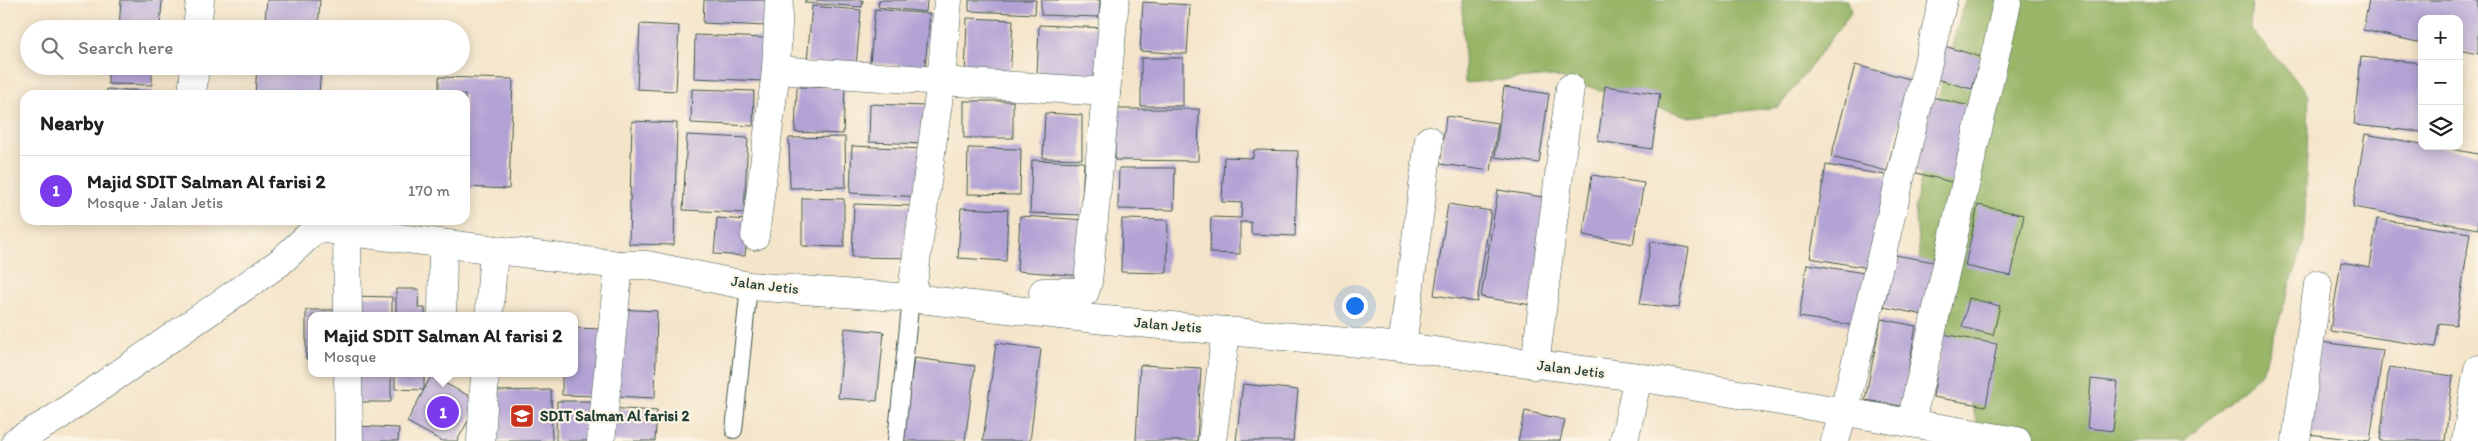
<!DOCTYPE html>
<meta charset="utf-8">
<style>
body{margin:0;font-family:Itim,sans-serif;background:#f2f2f2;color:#222}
.controls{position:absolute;right:15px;top:15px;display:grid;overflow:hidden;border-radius:10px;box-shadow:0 2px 12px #0003}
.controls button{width:45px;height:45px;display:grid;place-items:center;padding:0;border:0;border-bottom:1px solid #e0e0e0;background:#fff;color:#222;font:25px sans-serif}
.you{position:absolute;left:1354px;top:305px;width:18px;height:18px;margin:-12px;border:4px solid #fff;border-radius:50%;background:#1a73e8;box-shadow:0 0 0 8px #1a73e833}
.badge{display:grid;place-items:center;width:32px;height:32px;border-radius:50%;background:#7c3aed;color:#fff;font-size:16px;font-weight:700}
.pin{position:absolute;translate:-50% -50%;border:2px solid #fff;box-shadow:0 1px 5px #0006}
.popup{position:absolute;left:308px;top:312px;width:270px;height:65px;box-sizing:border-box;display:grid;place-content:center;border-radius:10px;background:#fff;filter:drop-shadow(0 1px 4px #0005);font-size:16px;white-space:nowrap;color:#767676}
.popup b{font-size:19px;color:#222}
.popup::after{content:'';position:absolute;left:50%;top:100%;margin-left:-10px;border:10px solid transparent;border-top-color:#fff}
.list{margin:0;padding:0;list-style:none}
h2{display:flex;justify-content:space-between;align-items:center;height:65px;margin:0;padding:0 20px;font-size:21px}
h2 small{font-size:16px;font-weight:400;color:#767676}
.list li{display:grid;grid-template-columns:32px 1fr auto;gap:15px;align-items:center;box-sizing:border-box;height:70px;padding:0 20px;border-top:1px solid #e0e0e0}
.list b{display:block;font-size:19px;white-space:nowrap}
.list p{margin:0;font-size:16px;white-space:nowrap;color:#767676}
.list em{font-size:16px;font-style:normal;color:#767676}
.icon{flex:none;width:28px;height:28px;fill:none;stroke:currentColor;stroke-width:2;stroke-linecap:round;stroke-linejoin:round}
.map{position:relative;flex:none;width:2478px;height:441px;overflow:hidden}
.search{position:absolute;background:#fff;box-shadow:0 2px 12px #0003;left:20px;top:20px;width:450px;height:55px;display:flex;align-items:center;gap:12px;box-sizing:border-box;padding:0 18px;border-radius:28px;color:#767676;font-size:19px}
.panel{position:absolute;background:#fff;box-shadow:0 2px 12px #0003;left:20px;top:90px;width:450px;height:135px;border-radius:15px}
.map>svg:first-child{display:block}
</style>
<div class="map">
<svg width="2478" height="441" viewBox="0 0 2478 441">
<rect width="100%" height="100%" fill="#fcf5e5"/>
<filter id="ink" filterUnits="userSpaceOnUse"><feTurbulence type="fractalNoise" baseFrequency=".02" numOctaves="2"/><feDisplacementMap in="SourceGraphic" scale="10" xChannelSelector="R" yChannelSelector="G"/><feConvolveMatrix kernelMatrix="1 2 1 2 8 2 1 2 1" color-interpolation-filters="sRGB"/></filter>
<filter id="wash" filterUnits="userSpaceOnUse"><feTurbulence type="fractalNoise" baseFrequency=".0096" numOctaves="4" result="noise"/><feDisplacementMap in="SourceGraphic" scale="20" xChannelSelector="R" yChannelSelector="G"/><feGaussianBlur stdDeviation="1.12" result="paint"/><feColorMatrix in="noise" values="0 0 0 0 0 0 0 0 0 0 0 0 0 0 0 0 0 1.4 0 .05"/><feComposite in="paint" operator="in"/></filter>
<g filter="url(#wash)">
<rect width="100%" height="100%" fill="#f4e4c9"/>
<!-- forest -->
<g fill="#98b567" stroke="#5c794e">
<polygon points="1462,0 1848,0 1851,13 1779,107 1690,117 1553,76 1465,83"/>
<polygon points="1965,0 2252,0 2250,29 2309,94 2304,243 2262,373 2184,441 2028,441 1981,436 1957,356 1922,286 1915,207 1942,82"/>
</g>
<g id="blocks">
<!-- building -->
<g fill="#b3a3d5">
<polygon points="121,0 162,0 160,29 119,29"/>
<polygon points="267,0 320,0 318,29 264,29"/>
<polygon points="704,0 767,0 766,26 703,23"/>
<polygon points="805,0 863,0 862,7 805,3"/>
<polygon points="879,0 927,0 926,12 878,7"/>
<polygon points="969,0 1036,0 1035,14 969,11"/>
<polygon points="1041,0 1100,0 1099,17 1041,15"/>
<polygon points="2369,0 2478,0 2478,54 2459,50 2459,19 2422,19 2422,43 2363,30"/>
<polygon points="1143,2 1190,5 1187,54 1140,51"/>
<polygon points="812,6 861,10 856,66 807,62"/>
<polygon points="875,9 930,14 925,67 870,63"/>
<polygon points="967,18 1013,20 1010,81 965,79"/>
<polygon points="640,24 679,26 676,91 637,89"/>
<polygon points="1039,25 1106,28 1104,79 1037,76"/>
<polygon points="695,35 765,38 763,81 694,78"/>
<polygon points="1941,45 1981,57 1972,89 1932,78"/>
<polygon points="2361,57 2422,63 2422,132 2354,125"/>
<rect x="1141" y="58" width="42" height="48"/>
<polygon points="1855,65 1910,79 1887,171 1831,157"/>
<polygon points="108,66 152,66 152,85 108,84"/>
<polygon points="257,66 321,66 319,95 255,95"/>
<polygon points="439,77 513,79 509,189 465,187 465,95 439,95"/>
<polygon points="1605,86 1660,94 1652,149 1598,141"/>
<polygon points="797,87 845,88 843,134 795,132"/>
<polygon points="1504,87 1549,94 1539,163 1495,157"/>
<polygon points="107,89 153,91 152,95 106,95"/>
<polygon points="692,89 754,91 753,126 691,123"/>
<polygon points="1932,97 1974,107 1955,183 1913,172"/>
<rect x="964" y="101" width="49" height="37"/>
<polygon points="870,104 926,106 925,144 869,142"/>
<polygon points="1115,109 1199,109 1198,161 1115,160"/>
<polygon points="1045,113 1082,115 1082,159 1043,158"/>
<polygon points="1446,116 1498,123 1491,171 1440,164"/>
<polygon points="632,121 677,123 674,245 629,244"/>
<polygon points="2365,134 2422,144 2422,146 2435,146 2478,154 2478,229 2353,207"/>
<polygon points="687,135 748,138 744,213 683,210"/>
<polygon points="845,137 846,187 790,188 789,138"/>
<polygon points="852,146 924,149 922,197 850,193"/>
<polygon points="968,148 1021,149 1020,195 967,194"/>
<polygon points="1254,150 1298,151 1295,236 1251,234 1251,222 1240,222 1240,254 1210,253 1211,217 1241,218 1242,203 1222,202 1224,157 1253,158"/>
<polygon points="1032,160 1084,162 1081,215 1030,213"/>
<polygon points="1826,165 1891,176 1875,269 1810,258"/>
<polygon points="1119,168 1175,168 1174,210 1118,209"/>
<polygon points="1592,175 1644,183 1633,244 1583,235"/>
<polygon points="1498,190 1549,198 1532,305 1481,297"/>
<polygon points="802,198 844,199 844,247 802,246"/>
<polygon points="854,204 914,206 913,258 852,257"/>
<polygon points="1448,204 1491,211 1477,302 1434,295"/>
<polygon points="1978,205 2024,215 2011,276 1965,266"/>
<polygon points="961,208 1008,210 1006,261 958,258"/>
<polygon points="1020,216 1088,220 1084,276 1017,271"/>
<polygon points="717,218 748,220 745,256 714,254"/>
<polygon points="1122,219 1168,220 1167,273 1121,272"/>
<polygon points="2377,219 2470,233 2456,325 2439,323 2435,347 2330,331 2341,262 2370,267"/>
<polygon points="1651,241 1689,248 1679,308 1640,304"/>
<polygon points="1895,255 1934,262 1924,315 1884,307"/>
<polygon points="1807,264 1871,274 1864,327 1799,317"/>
<polygon points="396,289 419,289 418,308 425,308 425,316 396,316"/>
<polygon points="350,296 392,297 392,316 350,316"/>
<polygon points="1969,298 2000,306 1993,335 1962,327"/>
<polygon points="618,309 657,311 655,398 613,396"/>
<polygon points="306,310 339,310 339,316 312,316 312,359 306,359"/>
<polygon points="1881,319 1916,326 1902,406 1865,400"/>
<polygon points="574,328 601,329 599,396 562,395 562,373 574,373"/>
<polygon points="845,328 884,332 877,401 838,398"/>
<polygon points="1943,334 1997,344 1986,406 1933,397"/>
<polygon points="2320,342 2383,350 2370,441 2307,434"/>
<polygon points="996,343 1041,349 1030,441 983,441"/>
<polygon points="914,358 975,366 965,441 902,441"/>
<polygon points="1140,365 1201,368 1197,441 1136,441"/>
<polygon points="2389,367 2453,376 2445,441 2380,441"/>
<polygon points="349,373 391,373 391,402 348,402"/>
<polygon points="395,373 424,373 424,390 395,389"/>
<polygon points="431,376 479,401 457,441 442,441 407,422"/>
<polygon points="2091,379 2118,382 2113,431 2087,428"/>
<polygon points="1243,384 1298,390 1293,441 1236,441"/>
<polygon points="551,390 552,441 494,441 493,391"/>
<polygon points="557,401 599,401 599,441 556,441"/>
<polygon points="607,408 657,411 655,441 605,441"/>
<polygon points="1525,411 1565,420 1560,441 1518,441"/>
<polygon points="355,426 399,428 398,441 354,441"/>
</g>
</g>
</g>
<g filter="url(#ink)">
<use href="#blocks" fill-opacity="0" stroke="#3f564a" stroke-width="1"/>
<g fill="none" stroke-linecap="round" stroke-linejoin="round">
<defs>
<g id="lane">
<polyline points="734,430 749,286"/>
<polyline points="896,441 911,298"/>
</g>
<g id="street">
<polyline points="197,29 200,0"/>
<polyline points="776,70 1106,92"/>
<polyline points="192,95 195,66"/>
<polyline points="347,232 348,316"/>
<polyline points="755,236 776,70 779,0"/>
<polyline points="1043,292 1085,292 1088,282 1115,0"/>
<polyline points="911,298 941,81 948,0"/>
<polyline points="442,316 443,244"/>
<polyline points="489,316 494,250"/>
<polyline points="1402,347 1429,140"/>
<polyline points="1535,365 1570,88"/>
<polyline points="348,373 349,441"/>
<polyline points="1911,422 2007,3"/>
<polyline points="16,441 54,419 279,263 317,228 619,265 647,265 749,286 911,298 1095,319 1402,347 1638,377 2017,441"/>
<polyline points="481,441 485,373"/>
<polyline points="601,441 619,265"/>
<polyline points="1212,441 1226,331"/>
<polyline points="1624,441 1638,377"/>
<polyline points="1835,441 1844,411 1943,0"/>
<polyline points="2296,441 2318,284"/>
<polyline points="2466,441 2478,369"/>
</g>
</defs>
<!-- lane casing -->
<use href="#lane" stroke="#3f564a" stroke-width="18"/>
<!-- street casing -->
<use href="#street" stroke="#3f564a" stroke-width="29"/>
<!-- lane -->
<use href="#lane" stroke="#fff" stroke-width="16"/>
<!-- street -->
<use href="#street" stroke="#fff" stroke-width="28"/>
</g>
</g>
<!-- icons -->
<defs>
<symbol id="school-square" viewBox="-11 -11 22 22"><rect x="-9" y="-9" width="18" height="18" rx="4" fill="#c8321e" stroke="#fcf5e5"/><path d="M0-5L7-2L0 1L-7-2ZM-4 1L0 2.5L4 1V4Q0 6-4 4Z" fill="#fff"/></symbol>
</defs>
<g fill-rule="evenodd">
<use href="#school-square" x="508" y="402" width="28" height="28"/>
</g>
<g text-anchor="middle" stroke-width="4.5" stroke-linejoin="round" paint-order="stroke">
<!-- street labels -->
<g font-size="15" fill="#1f3d34" stroke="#fcf5e5">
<text transform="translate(765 285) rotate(7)" y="5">Jalan Jetis</text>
<text transform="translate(1168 325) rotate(5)" y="5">Jalan Jetis</text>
<text transform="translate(1571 369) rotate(7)" y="5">Jalan Jetis</text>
</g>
<!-- poi labels -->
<g font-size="15" font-weight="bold" fill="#1f3d34" stroke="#fcf5e5" text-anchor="start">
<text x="540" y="421">SDIT Salman Al farisi 2</text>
</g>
</g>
</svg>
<div class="controls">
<button>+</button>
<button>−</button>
<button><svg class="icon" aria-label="layers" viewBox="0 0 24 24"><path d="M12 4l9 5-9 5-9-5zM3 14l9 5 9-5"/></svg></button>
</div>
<div class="you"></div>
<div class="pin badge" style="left:443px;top:412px">1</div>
<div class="popup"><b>Majid SDIT Salman Al farisi 2</b>Mosque</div>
<div class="search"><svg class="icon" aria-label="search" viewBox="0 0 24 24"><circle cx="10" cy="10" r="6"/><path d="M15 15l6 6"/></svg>Search here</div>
<section class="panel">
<h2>Nearby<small></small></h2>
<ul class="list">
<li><span class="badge">1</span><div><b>Majid SDIT Salman Al farisi 2</b><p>Mosque · Jalan Jetis</p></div><em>170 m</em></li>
</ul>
</section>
</div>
